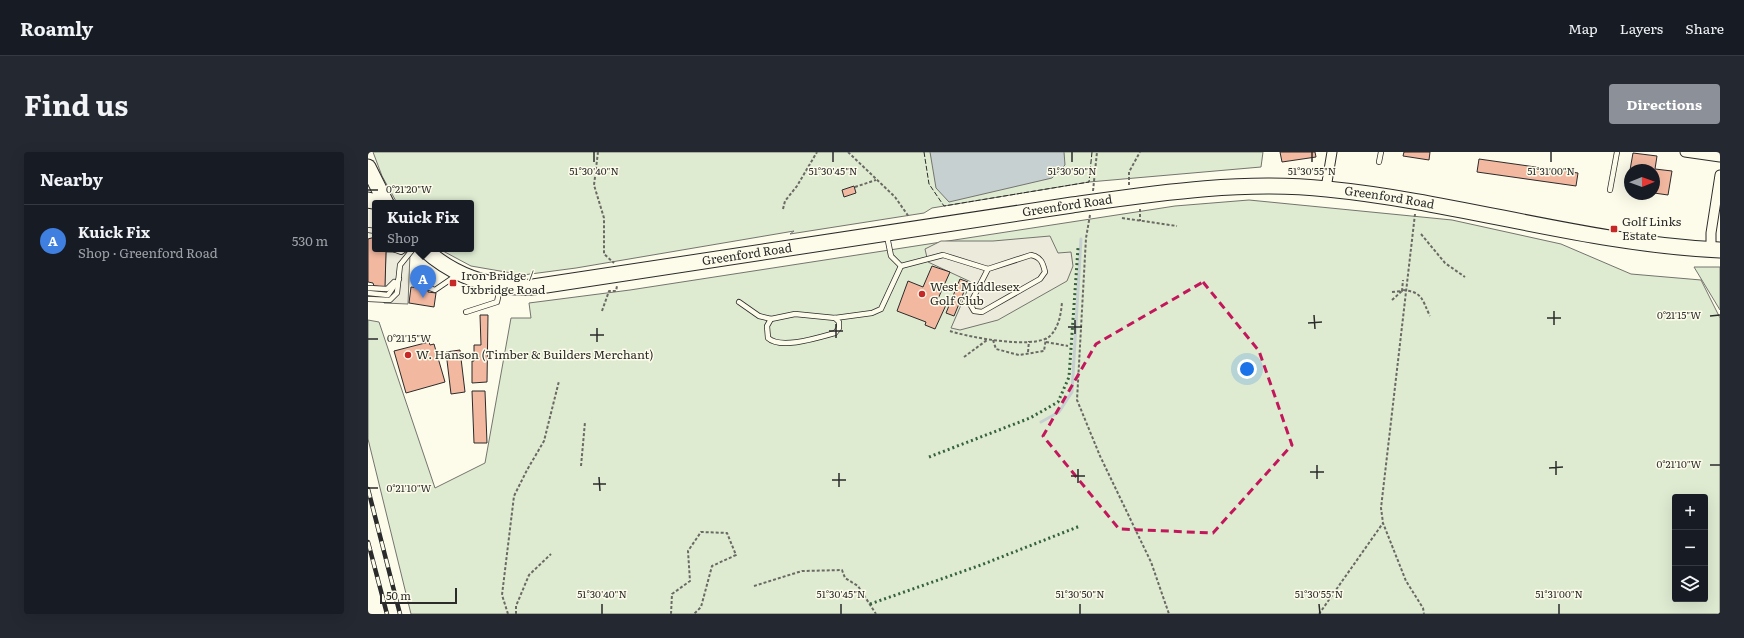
<!DOCTYPE html>
<meta charset="utf-8">
<style>
body{margin:0;font-family:Literata,serif;background:#242831;color:#f1f3f6}
.controls{position:absolute;right:12px;bottom:12px;display:grid;overflow:hidden;border-radius:4px;box-shadow:0 4px 16px #0002}
.controls button{width:36px;height:36px;display:grid;place-items:center;padding:0;border:0;border-bottom:1px solid #363941;background:#171b24;color:#f1f3f6;font:20px sans-serif}
.compass{position:absolute;left:1256px;top:12px;width:36px;height:36px;border-radius:50%;background:#171b24;box-shadow:0 4px 16px #0002;rotate:89deg}
.scale{position:absolute;left:12px;bottom:10px;width:77px;box-sizing:border-box;padding-left:4px;border:2px solid #2b2b2b;border-top:0;font-size:11px;line-height:14px;white-space:nowrap;color:#2b2b2b;-webkit-text-stroke:3px #fdfbea;paint-order:stroke}
.you{position:absolute;left:879px;top:217px;width:14px;height:14px;margin:-10px;border:3px solid #fff;border-radius:50%;background:#1a73e8;box-shadow:0 0 0 6px #1a73e833}
.badge{display:grid;place-items:center;width:26px;height:26px;border-radius:50%;background:#8c9099;color:#fff;font-size:13px;font-weight:700}
.pin{position:absolute;translate:-50% -33px;filter:drop-shadow(0 1px 2px #0008)}
.pin::after{content:'';position:absolute;top:21px;width:14px;height:12px;background:inherit;clip-path:polygon(0 0,100% 0,50% 100%)}
.popup{position:absolute;left:4px;top:48px;width:102px;height:52px;box-sizing:border-box;display:grid;place-content:center;border-radius:4px;background:#171b24;filter:drop-shadow(0 1px 3px #0005);font-size:13px;white-space:nowrap;color:#9ea1a6}
.popup b{font-size:15px;color:#f1f3f6}
.popup::after{content:'';position:absolute;left:50%;top:100%;margin-left:-8px;border:8px solid transparent;border-top-color:#171b24}
.list{margin:0;padding:0;list-style:none}
h2{display:flex;justify-content:space-between;align-items:center;height:52px;margin:0;padding:0 16px;font-size:17px}
h2 small{font-size:13px;font-weight:400;color:#9ea1a6}
.list li{display:grid;grid-template-columns:26px 1fr auto;gap:12px;align-items:center;box-sizing:border-box;height:72px;padding:0 16px;border-top:1px solid #363941}
.list b{display:block;font-size:15px;white-space:nowrap}
.list p{margin:0;font-size:13px;white-space:nowrap;color:#9ea1a6}
.list em{font-size:13px;font-style:normal;color:#9ea1a6}
.icon{flex:none;width:22px;height:22px;fill:none;stroke:currentColor;stroke-width:2;stroke-linecap:round;stroke-linejoin:round}
.map{position:relative;flex:none;width:1352px;height:462px;overflow:hidden;border-radius:4px}
header{display:flex;align-items:center;gap:24px;box-sizing:border-box;height:56px;padding:0 20px;background:#171b24;border-bottom:1px solid #363941}
header strong{font-size:19px}
nav{display:flex;gap:22px;margin-inline-start:auto;font-size:14px}
.intro{display:flex;align-items:center;justify-content:space-between;box-sizing:border-box;height:96px;padding:0 24px}
h1{margin:0;font-size:28px}
.button{padding:10px 18px;border-radius:4px;background:#8c9099;color:#fff;font-size:14px;font-weight:700}
main{display:flex;gap:24px;padding:0 24px}
aside{flex:1;background:#171b24;border-radius:4px;box-shadow:0 4px 16px #0002}
.map>svg:first-child{display:block}
</style>
<header>
<strong>Roamly</strong>
<nav><a>Map</a><a>Layers</a><a>Share</a></nav>
</header>
<div class="intro"><h1>Find us</h1><a class="button">Directions</a></div>
<main>
<aside>
<h2>Nearby<small></small></h2>
<ul class="list">
<li><span class="badge" style="background:#3f7fe0">A</span><div><b>Kuick Fix</b><p>Shop · Greenford Road</p></div><em>530 m</em></li>
</ul>
</aside>
<div class="map">
<svg width="1352" height="462" viewBox="0 0 1352 462">
<rect width="100%" height="100%" fill="#fdfbea"/>
<!-- green -->
<g fill="#deebd1" stroke="#74746e" fill-rule="evenodd">
<polygon points="5,0 895,0 893,15 721,30 564,56 556,61 422,82 426,79 208,116 155,123 103,114 75,99 73,97 103,97 103,51 29,51 14,24"/>
<path d="M881,48L1084,68L1193,92L1263,122L1333,128L1352,166V462H43L0,287V168L11,170L67,336L117,311L143,166H163L161,151L262,138L807,54ZM1307,345H1337V447H1307Z"/>
<polygon points="1326,115 1352,115 1352,158"/>
</g>
<!-- parking -->
<g fill="#eceadb" stroke="#74746e">
<polygon points="682,84 690,101 703,100 705,114 699,129 630,168 592,178 583,176 603,130 560,110 557,97 573,89 625,89"/>
<polygon points="18,100 42,101 40,152 16,151"/>
</g>
<!-- water -->
<polygon fill="#c7d0d0" stroke="#74746e" points="562,0 696,0 697,13 684,26 581,50 568,36"/>
<g fill="none" stroke-linecap="round" stroke-linejoin="round">
<!-- stream -->
<polyline stroke="#c7d0d0" stroke-width="3" points="673,270 691,260 704,240 713,87"/>
</g>
<!-- building -->
<g fill="#f2b8a0" stroke="#2b2b2b">
<polygon points="912,0 947,0 948,5 914,10"/>
<polygon points="1036,0 1062,0 1061,8 1035,4"/>
<polygon points="1265,1 1289,4 1287,17 1304,19 1300,43 1286,41 1286,18 1262,18"/>
<polygon points="1111,7 1210,21 1208,34 1109,20"/>
<polygon points="486,34 488,41 476,45 474,38"/>
<polygon points="7,85 7,97 15,97 18,100 17,135 6,134 5,131 0,130 0,87"/>
<polygon points="564,114 582,120 569,149 578,153 567,177 557,173 558,170 529,159 540,129 555,135"/>
<polygon points="592,127 600,130 586,164 578,161"/>
<polygon points="43,135 60,137 60,140 68,141 66,155 41,151"/>
<polygon points="112,163 120,163 119,230 104,231 104,209 106,209 106,193 113,193"/>
<polygon points="61,190 62,193 66,192 77,230 38,241 26,199"/>
<polygon points="92,198 97,240 83,242 78,200"/>
<polygon points="104,239 117,239 119,291 106,291"/>
</g>
<g fill="none" stroke-linecap="round" stroke-linejoin="round">
<defs>
<g id="lane">
<polyline points="1011,10 1013,0"/>
<polyline points="1242,38 1249,0"/>
<polyline points="0,78 7,79"/>
<path d="M519,84L523,104L533,114L575,103L620,117L663,103C673,105 675,111 677,120L672,127L621,156L614,160L606,159L602,152L620,117"/>
<polyline points="25,97 33,100 37,97"/>
<polyline points="59,135 67,138 89,123"/>
<polyline points="0,136 19,137 26,130"/>
<polyline points="0,141 20,143 31,127"/>
<polyline points="0,147 22,148 29,141 32,113 45,97"/>
<polyline points="371,150 391,164 403,167 427,162 467,166 504,161 513,157 533,114"/>
<polyline points="98,160 129,150 132,136"/>
<path d="M403,167L399,174L400,186C413,198 452,185 467,181L471,176V170L467,166"/>
</g>
<g id="street">
<polyline points="1317,0 1352,5"/>
<polyline points="958,36 964,0"/>
<polyline points="1343,97 1343,81 1352,23"/>
</g>
<g id="primary">
<polyline points="0,15 18,51"/>
<polyline points="0,48 16,51"/>
<path id="s1" d="M56,97C87,125 123,137 165,135L704,53C789,41 874,28 959,37C1091,50 1219,92 1352,98"/>
</g>
</defs>
<!-- lane casing -->
<use href="#lane" stroke="#2b2b2b" stroke-width="6"/>
<!-- street casing -->
<use href="#street" stroke="#2b2b2b" stroke-width="11"/>
<!-- primary casing -->
<use href="#primary" stroke="#2b2b2b" stroke-width="17"/>
<!-- path -->
<g stroke="#6a6964" stroke-width="2" stroke-dasharray="3 2" stroke-linecap="butt">
<polyline points="230,0 226,33 236,66 236,102 246,111"/>
<polyline points="480,0 527,45 541,65"/>
<polyline points="761,33 761,20 772,0"/>
<polyline points="487,35 508,28"/>
<polyline points="725,39 729,0"/>
<polyline points="415,57 417,49 429,34 449,0"/>
<polyline points="772,57 772,69"/>
<polyline points="1047,62 1013,356 1015,371 1038,429 1055,456 1056,462"/>
<polyline points="722,63 718,86 709,248 732,304 783,410 801,462"/>
<polyline points="754,66 809,74"/>
<polyline points="1053,82 1077,111 1097,125"/>
<polyline points="1024,140 1034,139 1035,128"/>
<path d="M1024,148L1035,138C1055,140 1054,148 1062,164"/>
<polyline points="234,159 241,139 248,139 249,134"/>
<path d="M582,179C600,185 667,198 682,184C691,175 693,162 694,150"/>
<polyline points="625,188 628,197 651,203 676,199 678,186"/>
<polyline points="678,190 700,194"/>
<polyline points="660,200 661,189"/>
<polyline points="596,205 619,188"/>
<polyline points="213,314 217,270"/>
<polyline points="386,434 434,419 474,418 477,426 490,434 508,462"/>
<polyline points="140,462 134,443 146,344 159,318 176,289 191,229"/>
<polyline points="148,462 148,454 161,423 183,402"/>
<polyline points="303,462 304,442 322,429 320,399 333,380 359,381 368,403 344,414 333,455 326,462"/>
<polyline points="951,462 1015,371"/>
</g>
<!-- lane -->
<use href="#lane" stroke="#fdfbea" stroke-width="4.5"/>
<!-- street -->
<use href="#street" stroke="#fdfbea" stroke-width="9"/>
<!-- primary -->
<use href="#primary" stroke="#fdfbea" stroke-width="15"/>
<defs>
<g id="rail">
<polyline points="0,337 32,462"/>
<polyline points="0,390 19,462"/>
</g>
</defs>
<!-- rail casing -->
<use href="#rail" stroke="#2b2b2b" stroke-width="4.5"/>
<!-- rail -->
<use href="#rail" stroke="#fdfbea" stroke-width="3" stroke-dasharray="9" stroke-linecap="butt"/>
<!-- hedge -->
<g stroke="#34623c" stroke-width="3" stroke-dasharray="2 3" stroke-linecap="butt">
<polyline points="561,305 662,266 690,250 701,225 710,96"/>
<polyline points="502,452 613,413 712,374"/>
</g>
<!-- fence -->
<polyline stroke="#2b2b2b" stroke-width="1" stroke-dasharray="5 2" stroke-linecap="butt" points="556,0 561,32 576,54 721,30 724,0"/>
</g>
<!-- marked area -->
<path fill="none" stroke="#c2185b" stroke-width="3" stroke-dasharray="8 5" stroke-linejoin="round" d="M835,130L891,199L924,293L845,381L751,377L675,284L728,192Z"/>
<!-- ticks -->
<path fill="none" stroke="#2b2b2b" stroke-width="1.5" d="M226,0V10M465,0V10M704,0V10M944,0V10M1183,0V10M0,38H10M1186,159V173M946,163L947,177M1342,164L1352,163M1179,166H1193M707,168V182M940,171L954,170M468,172V186M700,175H714M229,176V190M461,179H475M222,183H236M0,187H10M1188,309V323M949,313V327M1342,313H1352M1181,316L1195,315M710,317V331M942,320H956M471,321V335M703,324H717M231,325L232,339M464,328H478M225,332H238M0,336H10M234,452V462M473,452V462M712,452V462M951,452L952,462M1191,452V462"/>
<!-- markers -->
<g fill="#c62828" stroke="#fdfbea" stroke-width="1.5">
<rect x="1242" y="73" width="8" height="8" rx="2"/>
<rect x="81" y="127" width="8" height="8" rx="2"/>
<circle cx="554" cy="142" r="4"/>
<circle cx="40" cy="203" r="4"/>
</g>
<g text-anchor="middle" stroke-width="3" stroke-linejoin="round" paint-order="stroke">
<!-- street labels -->
<g font-size="12" fill="#2b2b2b" stroke="#fdfbea">
<text dy="4" stroke="none"><textPath href="#s1" startOffset="983">Greenford Road</textPath></text>
<text dy="4" stroke="none"><textPath href="#s1" startOffset="659">Greenford Road</textPath></text>
<text dy="4" stroke="none"><textPath href="#s1" startOffset="335">Greenford Road</textPath></text>
</g>
<!-- poi labels -->
<g font-size="12" fill="#2b2b2b" stroke="#fdfbea" text-anchor="start">
<text x="1254" y="74">Golf Links<tspan x="1254" dy="14">Estate</tspan></text>
<text x="93" y="128">Iron Bridge /<tspan x="93" dy="14">Uxbridge Road</tspan></text>
<text x="562" y="139">West Middlesex<tspan x="562" dy="14">Golf Club</tspan></text>
<text x="48" y="207">W. Hanson (Timber &amp; Builders Merchant)</text>
</g>
</g>
<g font-size="10" text-anchor="middle" fill="#2b2b2b" stroke="#fdfbea" stroke-width="3" stroke-linejoin="round" paint-order="stroke">
<text x="226" y="23">51°30'40"N</text>
<text x="465" y="23">51°30'45"N</text>
<text x="704" y="23">51°30'50"N</text>
<text x="944" y="23">51°30'55"N</text>
<text x="1183" y="23">51°31'00"N</text>
<text x="41" y="41">0°21'20"W</text>
<text x="1311" y="167">0°21'15"W</text>
<text x="41" y="190">0°21'15"W</text>
<text x="1311" y="316">0°21'10"W</text>
<text x="41" y="340">0°21'10"W</text>
<text x="234" y="446">51°30'40"N</text>
<text x="473" y="446">51°30'45"N</text>
<text x="712" y="446">51°30'50"N</text>
<text x="951" y="446">51°30'55"N</text>
<text x="1191" y="446">51°31'00"N</text>
</g>
</svg>
<div class="controls">
<button>+</button>
<button>−</button>
<button><svg class="icon" aria-label="layers" viewBox="0 0 24 24"><path d="M12 4l9 5-9 5-9-5zM3 14l9 5 9-5"/></svg></button>
</div>
<svg class="compass" viewBox="-18 -18 36 36"><path d="M0-13l5 13h-10z" fill="#e53935"/><path d="M0 13l5-13h-10z" fill="#9ea1a6"/></svg>
<div class="scale">50 m</div>
<div class="you"></div>
<div class="pin badge" style="left:55px;top:146px;background:#3f7fe0">A</div>
<div class="popup"><b>Kuick Fix</b>Shop</div>
</div>
</main>
